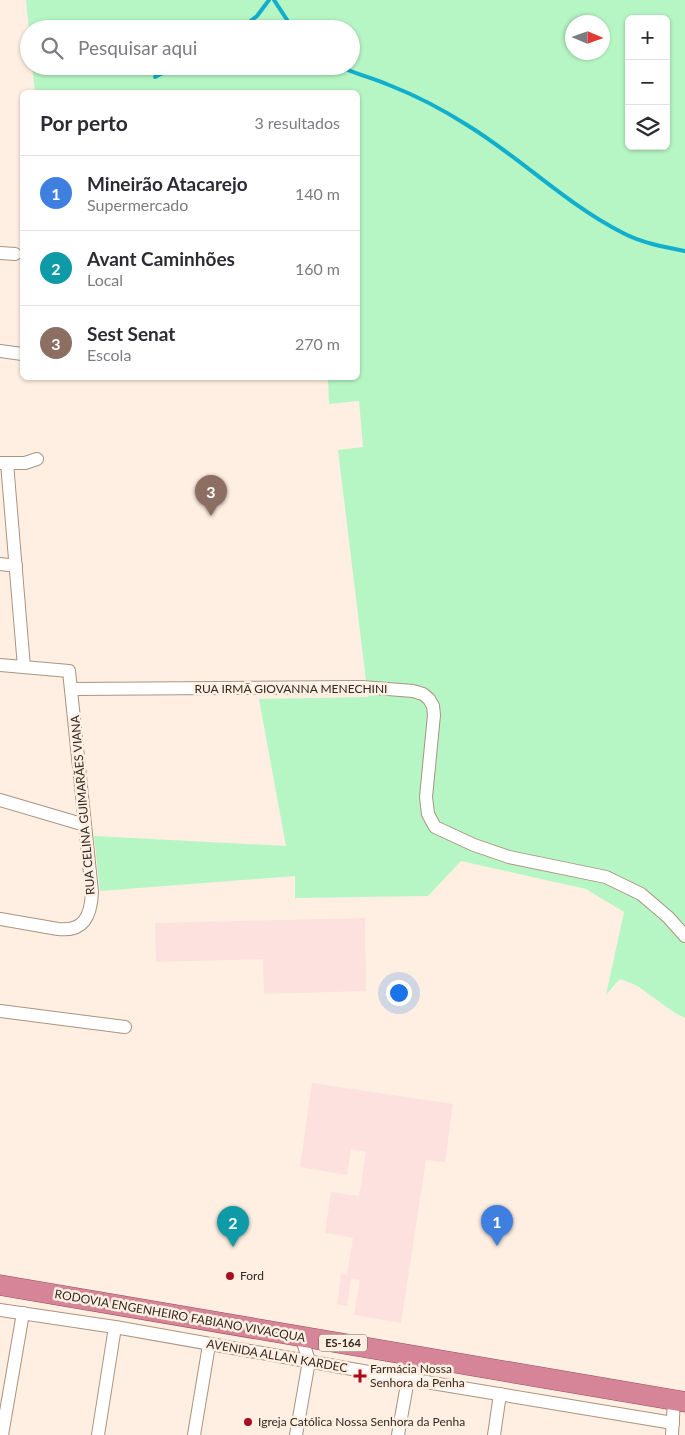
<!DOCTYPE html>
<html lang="pt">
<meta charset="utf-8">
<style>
body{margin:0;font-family:Lato,sans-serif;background:#f7f7f7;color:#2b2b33}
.controls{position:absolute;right:15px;top:15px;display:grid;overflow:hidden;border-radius:8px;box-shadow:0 1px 4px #0004}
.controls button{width:45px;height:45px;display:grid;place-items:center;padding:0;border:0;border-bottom:1px solid #e1e1e2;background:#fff;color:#2b2b33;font:25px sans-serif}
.compass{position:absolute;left:565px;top:15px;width:45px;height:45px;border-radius:50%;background:#fff;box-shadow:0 1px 4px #0004;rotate:92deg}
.you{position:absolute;left:398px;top:992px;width:18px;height:18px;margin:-12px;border:4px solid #fff;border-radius:50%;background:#1a73e8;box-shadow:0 0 0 8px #1a73e833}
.badge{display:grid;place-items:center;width:32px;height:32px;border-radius:50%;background:#7c3aed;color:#fff;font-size:16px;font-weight:700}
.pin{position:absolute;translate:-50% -41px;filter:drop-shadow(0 1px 2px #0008)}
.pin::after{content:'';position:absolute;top:26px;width:18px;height:15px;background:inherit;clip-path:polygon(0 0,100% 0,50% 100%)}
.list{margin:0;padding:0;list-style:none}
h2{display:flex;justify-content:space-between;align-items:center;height:65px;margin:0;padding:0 20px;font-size:21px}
h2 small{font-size:16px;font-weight:400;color:#7c7c81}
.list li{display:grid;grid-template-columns:32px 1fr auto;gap:15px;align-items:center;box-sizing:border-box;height:75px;padding:0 20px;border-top:1px solid #e1e1e2}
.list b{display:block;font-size:19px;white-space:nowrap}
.list p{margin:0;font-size:16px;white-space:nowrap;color:#7c7c81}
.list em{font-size:16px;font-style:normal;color:#7c7c81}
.icon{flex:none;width:28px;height:28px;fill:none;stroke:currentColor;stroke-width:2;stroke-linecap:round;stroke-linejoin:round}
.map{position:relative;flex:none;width:685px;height:1435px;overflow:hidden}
.search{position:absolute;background:#fff;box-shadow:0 1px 4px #0004;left:20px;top:20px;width:340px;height:55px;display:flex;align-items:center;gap:12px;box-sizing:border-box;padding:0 18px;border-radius:28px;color:#7c7c81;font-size:19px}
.panel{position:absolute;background:#fff;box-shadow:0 1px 4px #0004;left:20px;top:90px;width:340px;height:290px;border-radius:8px}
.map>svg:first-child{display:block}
</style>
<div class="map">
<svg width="685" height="1435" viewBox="0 0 685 1435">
<rect width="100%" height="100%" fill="#feefe2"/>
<!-- industrial -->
<g fill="#fce1df">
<polygon points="365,918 366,991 264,994 263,959 156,962 155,923"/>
<polygon points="312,1083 453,1104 445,1162 426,1160 401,1323 354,1315 360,1280 351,1279 347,1306 337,1304 341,1274 347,1275 353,1238 325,1233 331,1192 359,1196 366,1152 351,1149 347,1175 300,1167"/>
</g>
<!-- green -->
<path fill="#b6f6c4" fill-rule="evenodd" d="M26,0H685V1018L675,1013L636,985L620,979L616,983L606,995L624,912L586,889L461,861L428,896L295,898V876L100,891L94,836L286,846L259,699L368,697L338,450L363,447L359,401L329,404L328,378H358V92H35L32,66H351V29H29ZM629,19H666V146H629ZM572,22H602V52H572Z"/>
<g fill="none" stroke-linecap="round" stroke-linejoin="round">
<!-- stream -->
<g stroke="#11aecd" stroke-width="4">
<polyline points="274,0 293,29"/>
<polyline points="240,29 257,16 269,0"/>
<path d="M339,66C355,74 373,78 389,85C417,96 442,109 467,125C521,158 566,204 623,233C642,243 664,247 685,251"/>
<polyline points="155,77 176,66"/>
</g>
<defs>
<g id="minor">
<polyline points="0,253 15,254"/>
<polyline points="0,351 22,354"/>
<polyline points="0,463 25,463 37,459"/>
<polyline points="7,463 24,667"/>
<polyline points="0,564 16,566"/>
<path d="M0,665L69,671L92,892C91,916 84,932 58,929L0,919"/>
<polyline points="72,689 362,687 413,691 423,694 429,699 433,706 434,715 426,797 428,814 435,827 474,845 509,857 606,877 641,894 668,917 685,936"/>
<polyline points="0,800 85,825"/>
<polyline points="0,1011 125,1027"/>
<polyline points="0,1310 115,1327 408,1379 673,1423"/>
<polyline points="2,1435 23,1313"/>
<polyline points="98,1435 115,1327"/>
<polyline points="194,1435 209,1345"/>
<polyline points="296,1435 309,1361 301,1336"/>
<polyline points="398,1435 408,1379"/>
<polyline points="494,1435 500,1394"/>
<polyline points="672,1435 674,1400"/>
</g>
<polyline id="trunk" points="0,1285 685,1402"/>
</defs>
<!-- minor casing -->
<use href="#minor" stroke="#aa9480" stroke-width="14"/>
<!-- trunk casing -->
<use href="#trunk" stroke="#95505c" stroke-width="21"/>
<!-- minor -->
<use href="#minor" stroke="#fff" stroke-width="12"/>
<!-- trunk -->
<use href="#trunk" stroke="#d68497" stroke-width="20"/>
</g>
<!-- markers -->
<g fill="#a60d1f" stroke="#feefe2" stroke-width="2">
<circle cx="230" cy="1276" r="5"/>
<path d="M357.5 1368.5h5v5h5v5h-5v5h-5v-5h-5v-5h5z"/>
<circle cx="248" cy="1422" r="5"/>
</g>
<g text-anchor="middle" stroke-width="5" stroke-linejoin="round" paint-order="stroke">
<!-- shield labels -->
<rect fill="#feefe2" stroke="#6e645a" stroke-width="1" x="319" y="1334.5" width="48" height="17" rx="4"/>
<g font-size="11" font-weight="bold" fill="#312820">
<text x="343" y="1347">ES-164</text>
</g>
<!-- street labels -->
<g font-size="12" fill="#312820" stroke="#feefe2">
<text x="291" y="693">RUA IRMÃ GIOVANNA MENECHINI</text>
<text transform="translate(83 805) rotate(-95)" y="4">RUA CELINA GUIMARÃES VIANA</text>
<text transform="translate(180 1316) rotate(10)" y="4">RODOVIA ENGENHEIRO FABIANO VIVACQUA</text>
<text transform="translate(277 1356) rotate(10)" y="4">AVENIDA ALLAN KARDEC</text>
</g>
<!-- poi labels -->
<g font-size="12" fill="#312820" stroke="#feefe2" text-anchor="start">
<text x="240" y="1280">Ford</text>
<text x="370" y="1373">Farmácia Nossa<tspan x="370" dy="14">Senhora da Penha</tspan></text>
<text x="258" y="1426">Igreja Católica Nossa Senhora da Penha</text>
</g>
</g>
</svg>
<div class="controls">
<button>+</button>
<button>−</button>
<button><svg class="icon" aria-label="layers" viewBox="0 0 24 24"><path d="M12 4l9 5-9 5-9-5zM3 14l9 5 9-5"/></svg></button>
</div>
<svg class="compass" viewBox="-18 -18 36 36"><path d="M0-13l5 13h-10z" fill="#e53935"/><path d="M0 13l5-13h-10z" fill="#7c7c81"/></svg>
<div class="you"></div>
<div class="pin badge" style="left:497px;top:1246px;background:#3f7fe0">1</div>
<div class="pin badge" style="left:233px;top:1247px;background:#0f9aa8">2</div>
<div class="pin badge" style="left:211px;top:516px;background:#8d6e63">3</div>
<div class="search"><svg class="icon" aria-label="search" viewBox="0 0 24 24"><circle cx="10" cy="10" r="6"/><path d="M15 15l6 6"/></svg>Pesquisar aqui</div>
<section class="panel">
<h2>Por perto<small>3 resultados</small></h2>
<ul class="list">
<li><span class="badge" style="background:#3f7fe0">1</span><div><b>Mineirão Atacarejo</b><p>Supermercado</p></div><em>140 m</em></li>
<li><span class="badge" style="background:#0f9aa8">2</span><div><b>Avant Caminhões</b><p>Local</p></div><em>160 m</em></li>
<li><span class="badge" style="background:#8d6e63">3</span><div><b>Sest Senat</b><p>Escola</p></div><em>270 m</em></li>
</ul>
</section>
</div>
